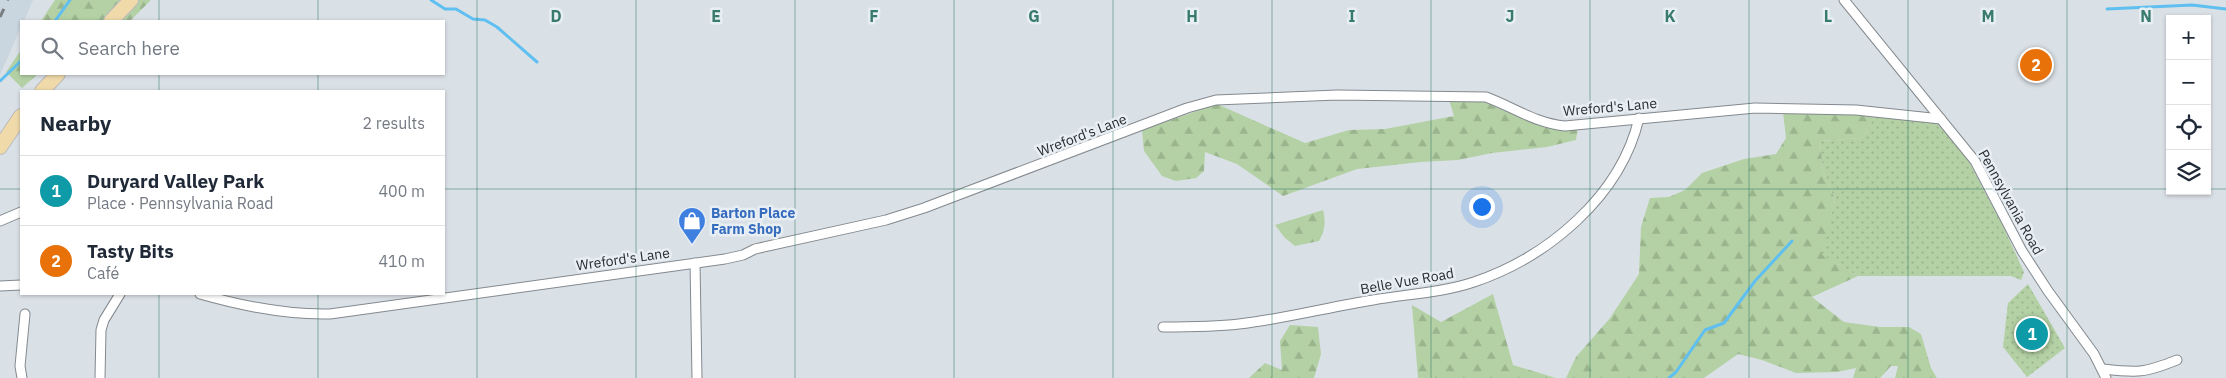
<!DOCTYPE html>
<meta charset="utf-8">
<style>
body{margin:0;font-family:"IBM Plex Sans",sans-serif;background:#f2f2f3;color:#1f2937}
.controls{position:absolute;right:15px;top:15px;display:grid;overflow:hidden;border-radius:0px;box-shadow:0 1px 4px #0004}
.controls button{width:45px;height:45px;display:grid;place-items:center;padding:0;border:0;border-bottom:1px solid #e0e1e3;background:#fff;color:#1f2937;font:25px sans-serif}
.you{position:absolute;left:1481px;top:206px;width:18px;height:18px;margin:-12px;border:4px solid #fff;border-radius:50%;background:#1a73e8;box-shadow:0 0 0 8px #1a73e833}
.badge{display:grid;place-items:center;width:32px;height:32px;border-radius:50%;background:#7c3aed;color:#fff;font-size:16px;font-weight:700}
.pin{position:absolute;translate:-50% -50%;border:2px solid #fff;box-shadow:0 1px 5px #0006}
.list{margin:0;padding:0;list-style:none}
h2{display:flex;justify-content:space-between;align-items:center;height:65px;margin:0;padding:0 20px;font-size:21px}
h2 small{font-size:16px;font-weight:400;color:#747a83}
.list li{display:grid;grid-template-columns:32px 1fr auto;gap:15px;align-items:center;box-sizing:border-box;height:70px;padding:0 20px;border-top:1px solid #e0e1e3}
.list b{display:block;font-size:19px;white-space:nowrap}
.list p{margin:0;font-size:16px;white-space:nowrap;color:#747a83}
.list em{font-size:16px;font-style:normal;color:#747a83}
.icon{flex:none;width:28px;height:28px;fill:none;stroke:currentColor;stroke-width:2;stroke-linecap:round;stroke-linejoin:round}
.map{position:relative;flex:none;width:2226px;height:378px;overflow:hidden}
.search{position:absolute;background:#fff;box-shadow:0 1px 4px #0004;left:20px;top:20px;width:425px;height:55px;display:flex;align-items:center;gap:12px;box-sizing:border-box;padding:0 18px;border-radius:0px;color:#747a83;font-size:19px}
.panel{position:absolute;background:#fff;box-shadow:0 1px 4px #0004;left:20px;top:90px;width:425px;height:205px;border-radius:0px}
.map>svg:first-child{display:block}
</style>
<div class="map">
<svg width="2226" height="378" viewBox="0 0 2226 378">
<defs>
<pattern id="grass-dots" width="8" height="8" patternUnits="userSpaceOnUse" patternTransform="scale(1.25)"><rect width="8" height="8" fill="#b3d1a4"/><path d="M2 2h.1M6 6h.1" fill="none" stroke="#9ab48e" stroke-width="1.8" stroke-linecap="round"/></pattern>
<pattern id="forest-firs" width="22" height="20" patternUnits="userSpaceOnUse" patternTransform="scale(1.25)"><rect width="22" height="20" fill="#b3d1a4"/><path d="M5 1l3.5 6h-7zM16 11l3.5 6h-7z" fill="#9ab48e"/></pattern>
</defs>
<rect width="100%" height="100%" fill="#dae1e6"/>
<!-- built -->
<polygon fill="#c9d6e0" points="0,0 33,0 24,21 21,21 21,27 0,75"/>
<!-- grass -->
<g fill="url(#grass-dots)">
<polygon points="1876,114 1936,122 1968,160 2003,226 2024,272 2021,280 2011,276 1858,276 1821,255 1835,200 1823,170 1820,141 1862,138"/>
<polygon points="2028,284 2065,348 2027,377 2003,347 2008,303"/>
</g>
<!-- forest -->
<g fill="url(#forest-firs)">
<polygon points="55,0 151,0 130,21 41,21"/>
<polygon points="21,50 21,74 38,74 22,88 6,72"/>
<polygon points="1449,100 1479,100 1546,128 1578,127 1576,140 1547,147 1492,153 1458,160 1421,162 1357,169 1283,196 1237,164 1205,152 1204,171 1196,178 1176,181 1162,176 1144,151 1142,130 1217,104 1305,143 1349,130 1385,129 1454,116"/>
<polygon points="1783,112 1876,114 1862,138 1820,141 1823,170 1835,200 1822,255 1858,276 1812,297 1844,322 1880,327 1909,327 1921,334 1931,368 1937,378 1895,378 1898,366 1891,366 1880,378 1853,378 1856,368 1837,372 1796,373 1762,360 1738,354 1704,378 1566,378 1576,357 1610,318 1639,274 1641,227 1650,198 1669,197 1685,190 1702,173 1744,159 1776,154 1786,138"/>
<path d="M1323,210C1326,222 1325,230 1319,241L1295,246L1285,238L1275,225Z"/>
<polygon points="1493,294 1513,365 1556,378 1418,378 1412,305 1441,322"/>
<polygon points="1290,325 1318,327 1321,354 1314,378 1249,378 1265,363 1282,370 1280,341"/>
</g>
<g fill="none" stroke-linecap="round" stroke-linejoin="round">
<!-- stream -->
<g stroke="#5fbff0" stroke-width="3">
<polyline points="431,0 445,9 456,9 473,19 485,20 497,27 537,62"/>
<polyline points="2107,9 2192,5 2226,9"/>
<polyline points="55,21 70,0"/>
<polyline points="0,81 21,61"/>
<polyline points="1669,378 1676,372 1705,330 1724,323 1755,281 1792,241"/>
</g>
<defs>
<g id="street">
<polyline points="1844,0 1975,161 2022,251 2048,291 2094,354 2106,378"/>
<polyline points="0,221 21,212"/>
<polyline points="695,263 697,378"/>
<polyline points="0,286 21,285"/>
<path d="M200,294C242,306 287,315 330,314L725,259L743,255L755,249L886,220L924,208L1187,108L1216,100L1337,95L1486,97C1513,107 1535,123 1565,126L1755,108L1856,110L1941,119"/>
<path d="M1163,327C1189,327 1214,327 1239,324C1284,319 1329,307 1373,300C1407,294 1441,293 1474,282C1548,257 1621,196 1639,118"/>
<path d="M2103,369C2138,373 2144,373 2177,360"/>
<polyline points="22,378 20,366 25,314"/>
<polyline points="100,378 101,330 104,320 120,294"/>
</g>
<g id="primary">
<polyline points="111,21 131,0"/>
<polyline points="42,91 58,74"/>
<polyline points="0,147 21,116"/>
</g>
</defs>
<!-- street casing -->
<use href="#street" stroke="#83898e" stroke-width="11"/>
<!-- primary casing -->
<use href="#primary" stroke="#bbbbbc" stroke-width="16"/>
<!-- street -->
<use href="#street" stroke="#fff" stroke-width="9"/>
<!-- primary -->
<use href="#primary" stroke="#f0daaa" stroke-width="14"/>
<!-- rail -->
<polyline stroke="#7a7f82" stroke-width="3" stroke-dasharray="9 9" stroke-linecap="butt" points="0,17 8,0"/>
</g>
<!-- grid -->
<path fill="none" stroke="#387b6c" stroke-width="1" stroke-opacity="0.55" d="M159,0V21M318,0V21M477,0V378M636,0V378M795,0V378M954,0V378M1113,0V378M1272,0V378M1431,0V378M1590,0V378M1749,0V378M1908,0V378M2067,0V378M159,74V91M318,74V91M0,189H21M444,189H2170M2207,189H2226M159,294V378M318,294V378"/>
<!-- icons -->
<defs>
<symbol id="shop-pin" viewBox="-11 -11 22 30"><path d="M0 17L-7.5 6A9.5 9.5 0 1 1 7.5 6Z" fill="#3f7fe0" stroke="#e7eef4"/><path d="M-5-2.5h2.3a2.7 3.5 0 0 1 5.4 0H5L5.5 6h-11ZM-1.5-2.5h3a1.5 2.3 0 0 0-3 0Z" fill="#fff"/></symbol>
</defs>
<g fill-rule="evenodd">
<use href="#shop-pin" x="676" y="205" width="32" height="43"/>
</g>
<g text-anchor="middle" stroke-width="5" stroke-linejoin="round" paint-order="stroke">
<!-- street labels -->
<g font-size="14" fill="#292c2e" stroke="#e7eef4">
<text transform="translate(1610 107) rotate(-5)" y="5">Wreford's Lane</text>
<text transform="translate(1082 135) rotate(-21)" y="5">Wreford's Lane</text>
<text transform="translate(2011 202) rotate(61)" y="5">Pennsylvania Road</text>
<text transform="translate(623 259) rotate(-8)" y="5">Wreford's Lane</text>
<text transform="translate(1407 281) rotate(-10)" y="5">Belle Vue Road</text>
</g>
<!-- shop labels -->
<g font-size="14" font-weight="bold" fill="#366cbe" stroke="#e7eef4" text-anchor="start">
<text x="711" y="218">Barton Place<tspan x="711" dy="16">Farm Shop</tspan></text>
</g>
</g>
<g font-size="16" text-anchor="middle" font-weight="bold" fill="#387b6c" stroke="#e7eef4" stroke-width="5" stroke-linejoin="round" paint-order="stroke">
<text x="556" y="22">D</text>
<text x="716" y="22">E</text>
<text x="874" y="22">F</text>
<text x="1034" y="22">G</text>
<text x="1192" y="22">H</text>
<text x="1352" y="22">I</text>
<text x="1510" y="22">J</text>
<text x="1670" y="22">K</text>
<text x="1828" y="22">L</text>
<text x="1988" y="22">M</text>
<text x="2146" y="22">N</text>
</g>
</svg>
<div class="controls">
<button>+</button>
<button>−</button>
<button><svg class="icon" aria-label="locate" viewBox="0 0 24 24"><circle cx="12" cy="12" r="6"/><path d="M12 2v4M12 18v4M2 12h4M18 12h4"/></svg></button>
<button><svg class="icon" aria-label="layers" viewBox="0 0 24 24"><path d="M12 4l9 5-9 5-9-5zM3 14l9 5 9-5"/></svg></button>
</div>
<div class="you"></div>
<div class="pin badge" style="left:2032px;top:334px;background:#0f9aa8">1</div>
<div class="pin badge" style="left:2036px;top:65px;background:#e8710a">2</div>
<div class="search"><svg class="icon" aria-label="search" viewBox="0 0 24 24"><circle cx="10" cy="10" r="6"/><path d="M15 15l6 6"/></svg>Search here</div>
<section class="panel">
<h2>Nearby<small>2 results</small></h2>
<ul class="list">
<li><span class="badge" style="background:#0f9aa8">1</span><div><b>Duryard Valley Park</b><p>Place · Pennsylvania Road</p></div><em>400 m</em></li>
<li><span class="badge" style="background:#e8710a">2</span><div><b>Tasty Bits</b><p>Café</p></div><em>410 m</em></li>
</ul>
</section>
</div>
